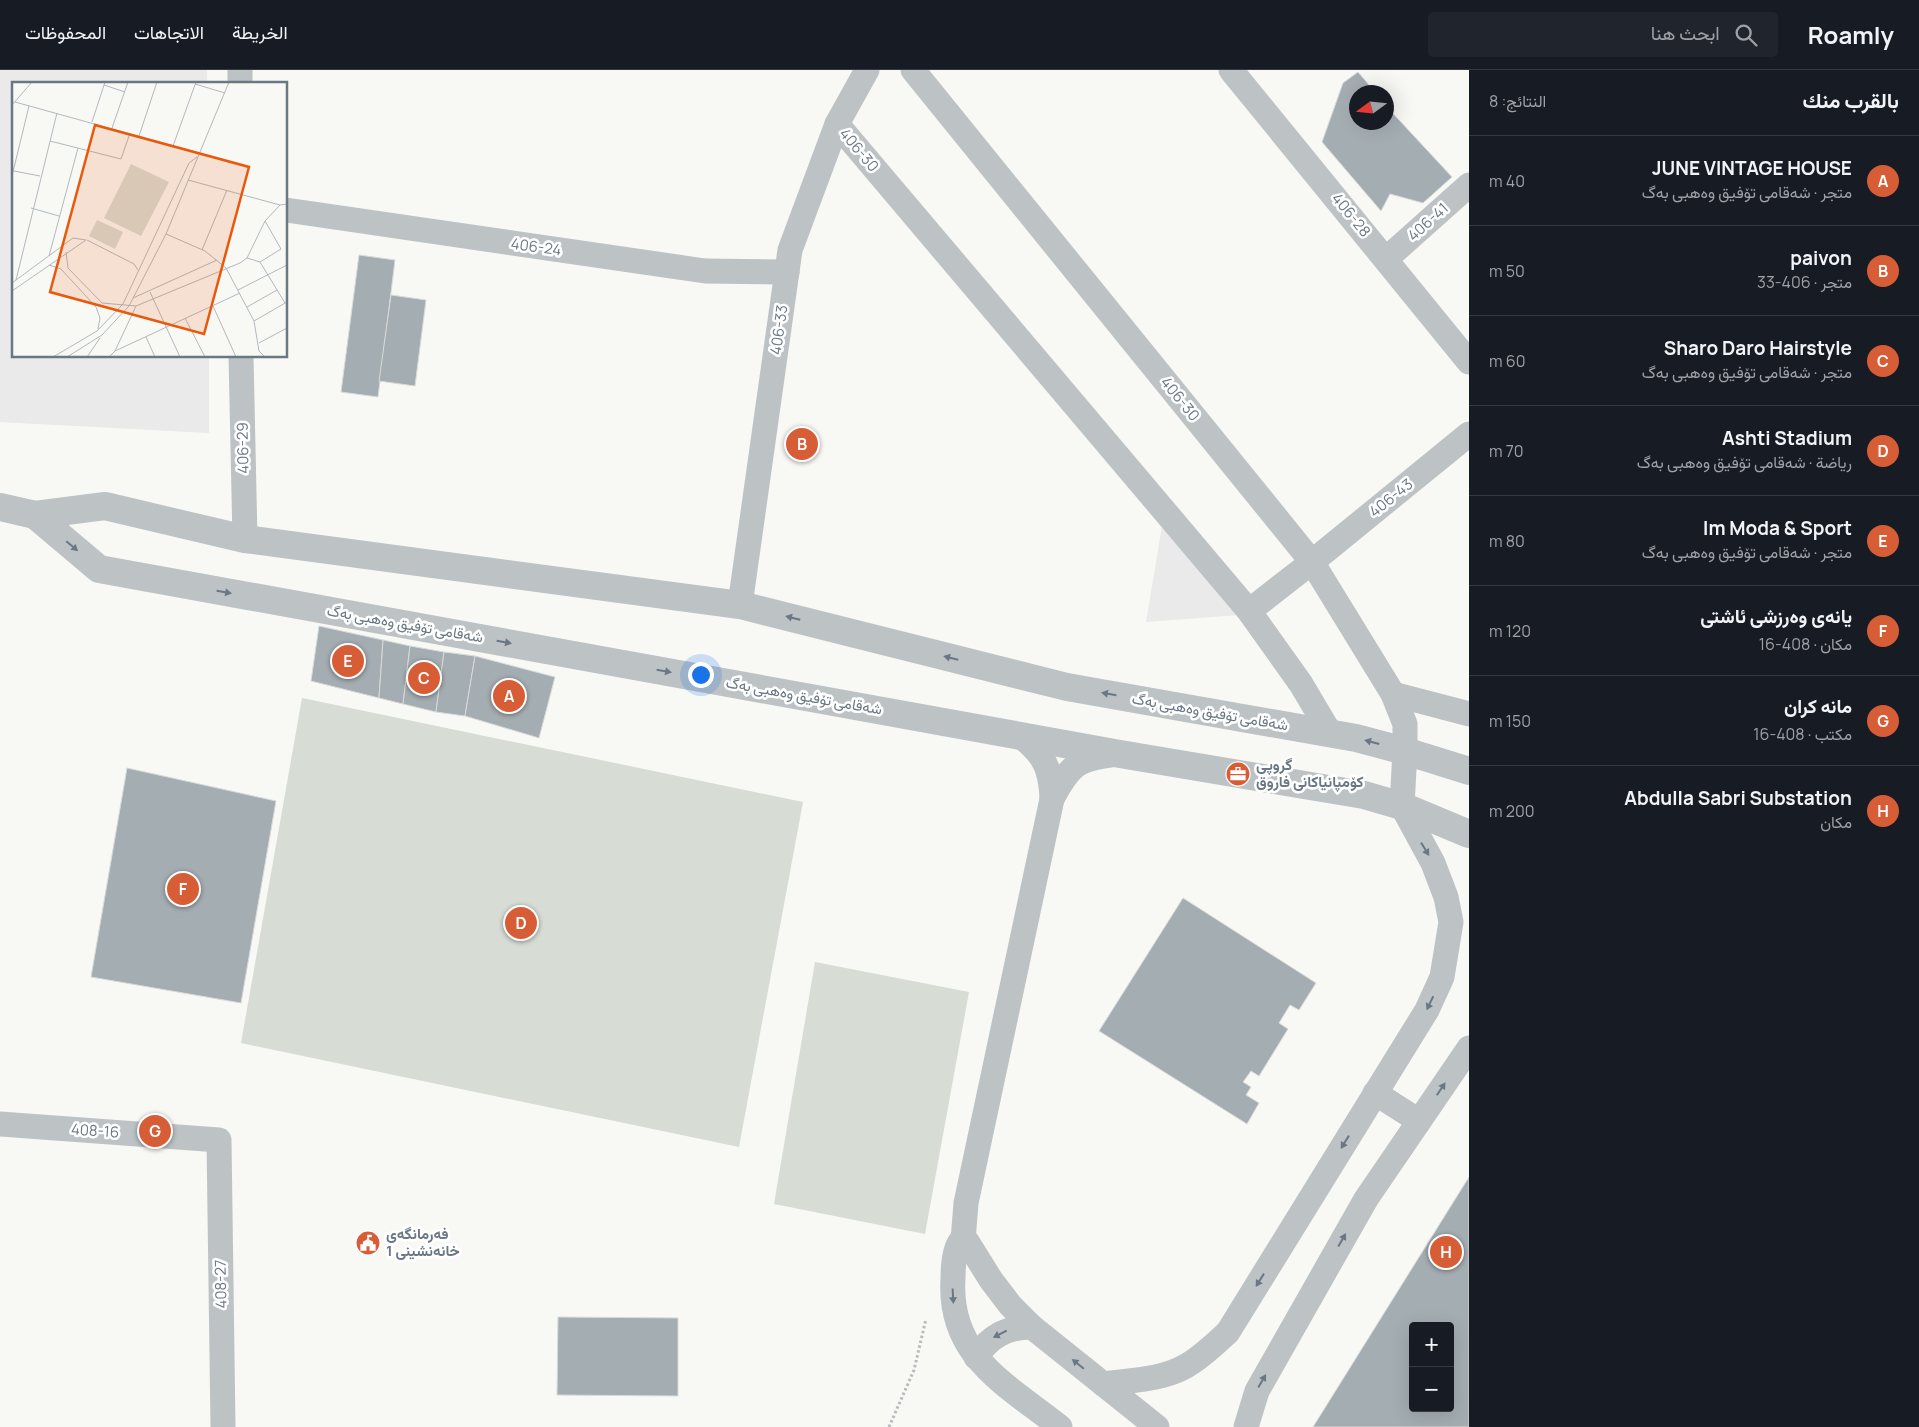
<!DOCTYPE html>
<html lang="ar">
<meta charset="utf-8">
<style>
body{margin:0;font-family:Manrope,Vazirmatn,sans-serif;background:#20242c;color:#f1f3f6;direction:rtl}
.controls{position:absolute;right:15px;bottom:15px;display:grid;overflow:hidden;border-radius:5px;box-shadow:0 5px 20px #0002}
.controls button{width:45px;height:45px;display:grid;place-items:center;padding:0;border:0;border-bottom:1px solid #363941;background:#171b24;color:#f1f3f6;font:25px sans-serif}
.compass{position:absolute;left:1349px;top:15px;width:45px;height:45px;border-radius:50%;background:#171b24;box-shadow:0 5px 20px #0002;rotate:255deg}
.you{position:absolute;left:700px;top:604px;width:18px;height:18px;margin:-12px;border:4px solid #fff;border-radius:50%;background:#1a73e8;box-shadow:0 0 0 8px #1a73e833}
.badge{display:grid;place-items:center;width:32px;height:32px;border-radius:50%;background:#d75d36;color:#fff;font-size:16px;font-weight:700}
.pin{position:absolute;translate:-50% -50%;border:2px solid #fff;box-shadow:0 1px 5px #0006}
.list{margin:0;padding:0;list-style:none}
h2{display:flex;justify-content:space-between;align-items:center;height:65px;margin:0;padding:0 20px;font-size:21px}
h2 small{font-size:16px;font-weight:400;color:#9ea1a6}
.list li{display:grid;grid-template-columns:32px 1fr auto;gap:15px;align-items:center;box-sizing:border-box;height:90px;padding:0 20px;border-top:1px solid #363941}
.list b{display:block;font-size:19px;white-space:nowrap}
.list p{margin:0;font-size:16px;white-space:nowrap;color:#9ea1a6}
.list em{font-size:16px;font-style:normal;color:#9ea1a6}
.icon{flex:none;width:28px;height:28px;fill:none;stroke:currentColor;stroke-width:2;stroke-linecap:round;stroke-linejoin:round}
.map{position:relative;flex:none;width:1469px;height:1357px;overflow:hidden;direction:ltr}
header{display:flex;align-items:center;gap:30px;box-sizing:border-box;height:70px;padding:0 25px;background:#171b24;border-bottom:1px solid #363941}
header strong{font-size:24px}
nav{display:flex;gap:28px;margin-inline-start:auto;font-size:18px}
.search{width:350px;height:45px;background:#20242c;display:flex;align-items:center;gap:12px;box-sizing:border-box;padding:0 18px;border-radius:5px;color:#9ea1a6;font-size:19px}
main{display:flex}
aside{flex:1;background:#171b24}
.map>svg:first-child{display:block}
</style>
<header>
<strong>Roamly</strong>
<div class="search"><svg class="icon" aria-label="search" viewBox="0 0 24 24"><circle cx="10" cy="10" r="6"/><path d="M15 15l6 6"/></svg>ابحث هنا</div>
<nav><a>الخريطة</a><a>الاتجاهات</a><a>المحفوظات</a></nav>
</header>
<main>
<aside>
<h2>بالقرب منك<small>النتائج: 8</small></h2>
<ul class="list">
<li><span class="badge">A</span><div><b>JUNE VINTAGE HOUSE</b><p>متجر · شەقامی تۆفیق وەهبی بەگ</p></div><em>40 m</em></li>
<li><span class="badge">B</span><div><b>paivon</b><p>متجر · 406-33</p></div><em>50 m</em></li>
<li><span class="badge">C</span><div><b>Sharo Daro Hairstyle</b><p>متجر · شەقامی تۆفیق وەهبی بەگ</p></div><em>60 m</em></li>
<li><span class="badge">D</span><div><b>Ashti Stadium</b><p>رياضة · شەقامی تۆفیق وەهبی بەگ</p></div><em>70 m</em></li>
<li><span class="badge">E</span><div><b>Im Moda &amp; Sport</b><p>متجر · شەقامی تۆفیق وەهبی بەگ</p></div><em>80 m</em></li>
<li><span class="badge">F</span><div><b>یانەی وەرزشی ئاشتی</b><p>مكان · 408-16</p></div><em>120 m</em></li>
<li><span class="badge">G</span><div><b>مانه كران</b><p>مكتب · 408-16</p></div><em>150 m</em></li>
<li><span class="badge">H</span><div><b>Abdulla Sabri Substation</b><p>مكان</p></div><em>200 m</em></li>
</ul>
</aside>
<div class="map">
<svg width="1469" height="1357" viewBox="0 0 1469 1357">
<rect width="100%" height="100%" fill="#f8f8f5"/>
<!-- built -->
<g fill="#e9eae9">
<polygon points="0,0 207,0 207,14 14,14 14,286 209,286 209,363 0,352"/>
<polygon points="1163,450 1239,545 1146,552"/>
</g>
<!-- green -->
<g fill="#d7dcd5">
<polygon points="302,628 803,732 739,1077 241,973"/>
<polygon points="815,892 969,922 925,1164 774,1134"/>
</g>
<!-- building -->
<g fill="#a4adb2" stroke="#d9dad8" fill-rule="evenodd">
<polygon points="1358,2 1375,22 1356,22 1356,52 1386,52 1386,36 1452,107 1423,133 1390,124 1381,141 1322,72 1343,13"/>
<polygon points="359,185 395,190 378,327 341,322"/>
<polygon points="391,225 426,230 415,316 379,311"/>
<polygon points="319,556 383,570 379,628 311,611"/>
<polygon points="383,570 410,576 403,634 379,628"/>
<polygon points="410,576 444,582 436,642 403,634"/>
<polygon points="444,582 475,586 465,646 436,642"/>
<polygon points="475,586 555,607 539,668 465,646"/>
<polygon points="127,698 276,731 241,933 91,907"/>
<polygon points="1183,828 1316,913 1299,940 1290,935 1279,953 1288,959 1259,1006 1251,1001 1243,1012 1251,1017 1246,1025 1259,1033 1247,1054 1099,961"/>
<path d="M1469,1107V1357H1313ZM1413,1256H1450V1338H1413Z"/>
<polygon points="558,1247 678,1248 678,1326 557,1325"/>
</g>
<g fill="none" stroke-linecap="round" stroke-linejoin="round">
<!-- path -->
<polyline stroke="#b8bbbe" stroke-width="3" stroke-dasharray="2.5 2.5" stroke-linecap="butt" points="889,1357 914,1300 926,1249"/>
<!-- minor -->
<g stroke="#bdc2c5" stroke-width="25">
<path d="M913,0L1312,492L1393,624L1405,654V681L1402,736L1433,793L1446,827L1451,852L1442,907L1427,940L1228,1262C1215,1274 1202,1287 1186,1296C1162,1310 1130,1310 1103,1314"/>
<polyline points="1231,0 1469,292"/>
<polyline points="240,14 240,0"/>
<polyline points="837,54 1249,541 1301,614 1330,663"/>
<polyline points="286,140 705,201 787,202"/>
<polyline points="1386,189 1469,115"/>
<polyline points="241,286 245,469"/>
<polyline points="740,535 790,180 837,54 867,0"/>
<polyline points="1249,541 1312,492 1469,364"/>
<polyline points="1393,624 1469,644"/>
<path d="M1052,729C1071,693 1077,690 1117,684"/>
<polyline points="1375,1023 1419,1051"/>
<polyline points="0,1054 219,1070 223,1357"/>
<path d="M963,1171L966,1133L1052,729C1051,698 1044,684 1019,665"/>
<path d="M976,1287C990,1266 1007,1257 1032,1257"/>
<path d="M1060,1357C1007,1315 948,1286 953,1209C953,1198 954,1181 960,1172L968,1173L991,1210L1010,1235L1032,1257L1157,1357"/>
<polyline points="1246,1357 1257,1321 1366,1129 1469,978"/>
</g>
<!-- tertiary -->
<g stroke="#bdc2c5" stroke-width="28">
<polyline points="0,437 35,445 105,436 245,469 740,535 1067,617 1356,668 1405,681 1469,701"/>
<polyline points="35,445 99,499 1120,684 1364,725 1402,736 1469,764"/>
</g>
</g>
<!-- one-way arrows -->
<defs><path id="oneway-solid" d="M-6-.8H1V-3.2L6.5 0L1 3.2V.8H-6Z" transform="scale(1.25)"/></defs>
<g fill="#697884">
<use href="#oneway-solid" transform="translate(72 476) rotate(40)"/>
<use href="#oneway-solid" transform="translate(224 522) rotate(10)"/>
<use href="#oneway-solid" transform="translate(793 548) rotate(-166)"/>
<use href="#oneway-solid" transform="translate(504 572) rotate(10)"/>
<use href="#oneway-solid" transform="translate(951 588) rotate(-166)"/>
<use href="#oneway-solid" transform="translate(664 601) rotate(10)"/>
<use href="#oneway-solid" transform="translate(1109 624) rotate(-170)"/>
<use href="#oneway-solid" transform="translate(1372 672) rotate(-165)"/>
<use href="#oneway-solid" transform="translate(1425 779) rotate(58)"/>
<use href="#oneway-solid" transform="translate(1430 933) rotate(116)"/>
<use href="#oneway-solid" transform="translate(1441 1019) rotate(-56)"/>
<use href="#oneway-solid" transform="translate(1345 1072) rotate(122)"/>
<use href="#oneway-solid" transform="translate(1342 1170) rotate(-60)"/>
<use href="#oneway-solid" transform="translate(1260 1210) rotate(122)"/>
<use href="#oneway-solid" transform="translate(953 1226) rotate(87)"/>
<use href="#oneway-solid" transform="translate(1000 1264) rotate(153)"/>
<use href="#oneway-solid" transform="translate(1078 1294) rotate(-141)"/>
<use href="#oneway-solid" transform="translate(1262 1311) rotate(-60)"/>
</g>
<!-- icons -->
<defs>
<symbol id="office-disc" viewBox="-11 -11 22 22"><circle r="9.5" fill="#d75d36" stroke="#fff"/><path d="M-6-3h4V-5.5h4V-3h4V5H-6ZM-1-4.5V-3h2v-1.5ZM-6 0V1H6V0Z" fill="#fff"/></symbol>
<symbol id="civic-disc" viewBox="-11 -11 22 22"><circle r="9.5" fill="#d75d36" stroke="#fff"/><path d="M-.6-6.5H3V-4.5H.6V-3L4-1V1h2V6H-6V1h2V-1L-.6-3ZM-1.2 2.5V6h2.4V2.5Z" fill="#fff"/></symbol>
</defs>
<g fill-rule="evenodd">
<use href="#office-disc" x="1224" y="690" width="28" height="28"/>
<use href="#civic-disc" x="354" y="1159" width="28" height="28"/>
</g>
<g text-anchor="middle" stroke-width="5" stroke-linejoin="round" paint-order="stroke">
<!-- street labels -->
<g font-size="15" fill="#697884" stroke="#fff">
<text transform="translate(859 80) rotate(50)" y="5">406-30</text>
<text transform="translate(1351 145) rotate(51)" y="5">406-28</text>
<text transform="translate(1428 152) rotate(-42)" y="5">406-41</text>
<text transform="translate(536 177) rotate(8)" y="5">406-24</text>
<text transform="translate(779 260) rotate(-82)" y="5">406-33</text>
<text transform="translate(1180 329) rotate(51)" y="5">406-30</text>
<text transform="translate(243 378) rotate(-91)" y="5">406-29</text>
<text transform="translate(1391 428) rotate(-39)" y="5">406-43</text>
<text transform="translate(405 554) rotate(10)" y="5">شەقامی تۆفیق وەهبی بەگ</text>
<text transform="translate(804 626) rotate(10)" y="5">شەقامی تۆفیق وەهبی بەگ</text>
<text transform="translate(1210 642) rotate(10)" y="5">شەقامی تۆفیق وەهبی بەگ</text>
<text transform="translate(95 1061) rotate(4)" y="5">408-16</text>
<text transform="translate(221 1214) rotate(-91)" y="5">408-27</text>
</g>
<!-- poi labels -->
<g font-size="15" font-weight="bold" fill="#697884" stroke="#fff" text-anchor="start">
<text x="1256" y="700">گروپی<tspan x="1256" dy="17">کۆمپانیاکانی فاروق</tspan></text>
<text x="386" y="1169">فەرمانگەی<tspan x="386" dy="17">خانەنشینی 1</tspan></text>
</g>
</g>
<!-- overview -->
<g transform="translate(12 12)">
<rect width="275" height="275" fill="#f8f8f5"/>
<path d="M119,82L157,100L129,154L92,136ZM85,138L111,150L103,167L77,154Z" fill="#d7dcd5"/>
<path fill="none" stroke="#b2b9be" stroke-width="1" d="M183,2L213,11M92,3L113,10M3,20L187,71M0,23L20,0M80,40L93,0M100,46L116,0M127,54L145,0M38,59L109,77L118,51M161,64L184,0M2,89L28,94M0,94L17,24M176,98L268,123M19,126L47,134M154,152L193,169L214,186L242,239L247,269L253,275M75,158L122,182L126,188M190,168L215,108M54,170L56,186L90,221L124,224L228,181L235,176L253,139L268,123L275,122M37,174L66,66M235,176L248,180L273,221M248,180L269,167L253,139M37,183L49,187L84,225L88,236L86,247M4,198L45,31M0,201L61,156L74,158M226,208L275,183M0,209L74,158M138,210L168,275M121,216L205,178M201,224L224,275M235,225L265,208M173,236L193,275M242,239L275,220M134,255L143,275M247,261L275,246M103,269L228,211M41,275L85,249L111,222L177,81L185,75M55,275L90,253L117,224L154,152L217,0M75,275L88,256M97,275L103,269L124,224"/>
<path fill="#e8590c" fill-opacity="0.15" stroke="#e8590c" stroke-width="2.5" d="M83,43L237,85L192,252L38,210Z"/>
<rect width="275" height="275" fill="none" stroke="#697884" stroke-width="2.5"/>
</g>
</svg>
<div class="controls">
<button>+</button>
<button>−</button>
</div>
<svg class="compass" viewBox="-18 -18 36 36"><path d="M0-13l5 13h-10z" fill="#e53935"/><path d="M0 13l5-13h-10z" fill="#9ea1a6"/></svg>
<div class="you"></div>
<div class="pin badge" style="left:509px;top:626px">A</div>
<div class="pin badge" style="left:802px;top:374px">B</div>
<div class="pin badge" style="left:424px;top:608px">C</div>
<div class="pin badge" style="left:521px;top:853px">D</div>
<div class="pin badge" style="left:348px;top:591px">E</div>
<div class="pin badge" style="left:183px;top:819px">F</div>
<div class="pin badge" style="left:155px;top:1061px">G</div>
<div class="pin badge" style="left:1446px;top:1182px">H</div>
</div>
</main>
